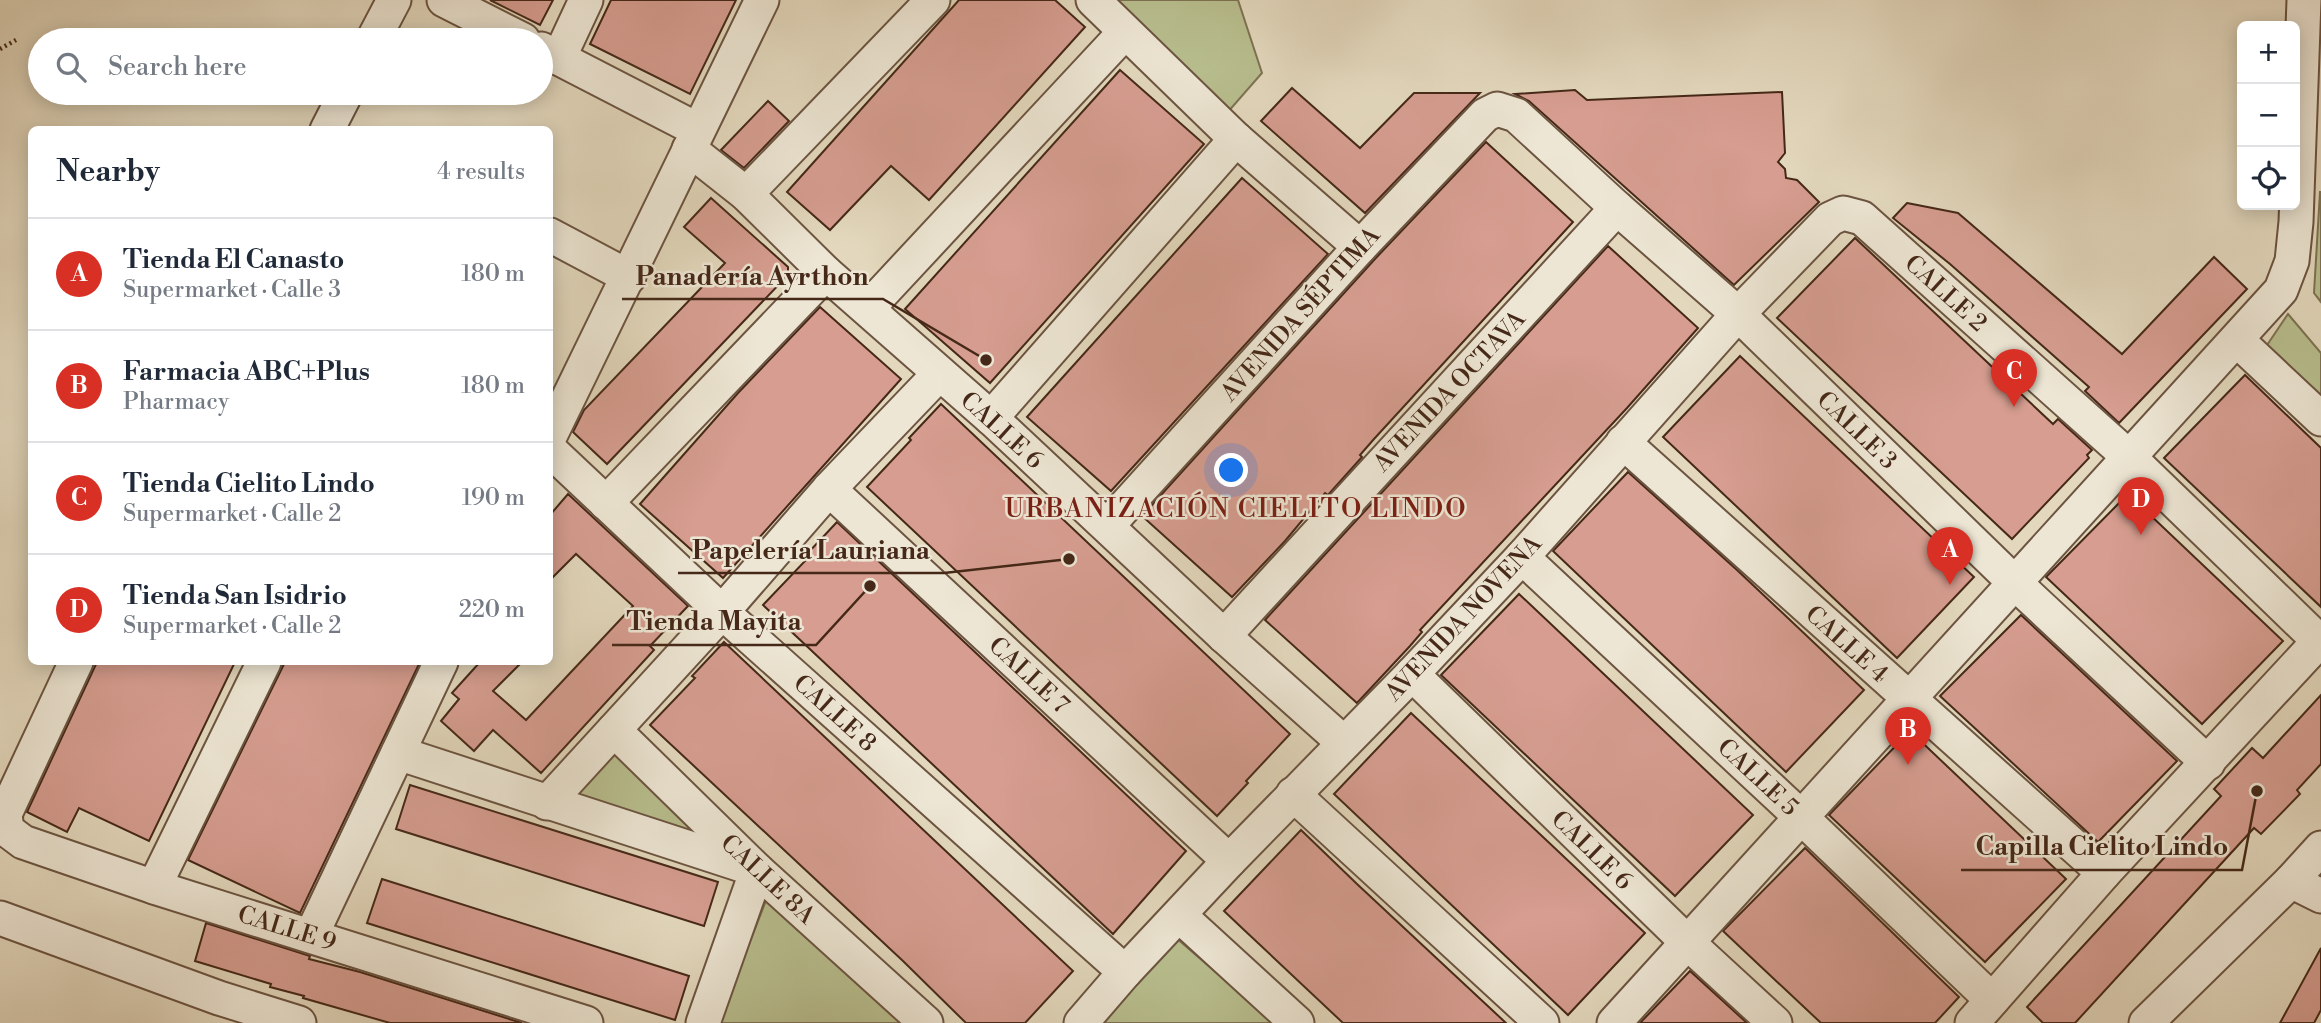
<!DOCTYPE html>
<meta charset="utf-8">
<style>
body{margin:0;font-family:"Libre Bodoni",serif;background:#f6f6f7;color:#1f2937}
.controls{position:absolute;right:21px;top:21px;display:grid;overflow:hidden;border-radius:10px;box-shadow:0 4px 18px #0003}
.controls button{width:63px;height:63px;display:grid;place-items:center;padding:0;border:0;border-bottom:2px solid #e0e1e3;background:#fff;color:#1f2937;font:35px sans-serif}
.you{position:absolute;left:1232px;top:471px;width:24px;height:24px;margin:-18px;border:5px solid #fff;border-radius:50%;background:#1a73e8;box-shadow:0 0 0 10px #1a73e833}
.badge{display:grid;place-items:center;width:46px;height:46px;border-radius:50%;background:#d93025;color:#fff;font-size:23px;font-weight:700}
.pin{position:absolute;translate:-50% -58px;filter:drop-shadow(0 2px 4px #0008)}
.pin::after{content:'';position:absolute;top:37px;width:24px;height:21px;background:inherit;clip-path:polygon(0 0,100% 0,50% 100%)}
.list{margin:0;padding:0;list-style:none}
h2{display:flex;justify-content:space-between;align-items:center;height:91px;margin:0;padding:0 28px;font-size:30px}
h2 small{font-size:23px;font-weight:400;color:#747a83}
.list li{display:grid;grid-template-columns:46px 1fr auto;gap:21px;align-items:center;box-sizing:border-box;height:112px;padding:0 28px;border-top:2px solid #e0e1e3}
.list b{display:block;font-size:26px;white-space:nowrap}
.list p{margin:0;font-size:23px;white-space:nowrap;color:#747a83}
.list em{font-size:23px;font-style:normal;color:#747a83}
.icon{flex:none;width:38px;height:38px;fill:none;stroke:currentColor;stroke-width:2;stroke-linecap:round;stroke-linejoin:round}
.map{position:relative;flex:none;width:2321px;height:1023px;overflow:hidden}
.search{position:absolute;background:#fff;box-shadow:0 4px 18px #0003;left:28px;top:28px;width:525px;height:77px;display:flex;align-items:center;gap:18px;box-sizing:border-box;padding:0 24px;border-radius:38px;color:#747a83;font-size:26px}
.panel{position:absolute;background:#fff;box-shadow:0 4px 18px #0003;left:28px;top:126px;width:525px;height:539px;border-radius:10px}
.map>svg:first-child{display:block}
</style>
<div class="map">
<svg width="2321" height="1023" viewBox="0 0 2321 1023">
<rect width="100%" height="100%" fill="#e3d8bd"/>
<filter id="stains"><feTurbulence type="fractalNoise" baseFrequency=".00286" numOctaves="4"/><feColorMatrix values="0 0 0 0 .2 0 0 0 0 .09 0 0 0 0 .02 0 0 0 .5 -.17"/></filter>
<radialGradient id="worn" r=".72"><stop offset=".6" stop-color="#630" stop-opacity="0"/><stop offset="1" stop-color="#630" stop-opacity=".3"/></radialGradient>
<!-- green -->
<g fill="#b8be8e" stroke="#7e7353" stroke-width="2">
<polygon points="1115,0 1238,0 1262,73 1227,113"/>
<polygon points="2320,192 2321,192 2321,302 2314,293"/>
<polygon points="2288,314 2321,353 2321,411 2261,354"/>
<polygon points="613,749 707,841 572,795"/>
<polygon points="767,898 913,1023 718,1023"/>
<polygon points="1175,937 1275,1023 1099,1023"/>
</g>
<!-- building -->
<g fill="#d69d90" stroke="#452818" stroke-width="2">
<polygon points="490,0 553,0 540,25"/>
<polygon points="611,0 736,0 690,94 590,44"/>
<polygon points="959,0 1055,0 1085,27 929,200 891,166 830,230 787,192"/>
<polygon points="1120,70 1204,144 990,383 905,309"/>
<polygon points="1292,88 1360,148 1414,93 1480,93 1365,213 1261,121"/>
<polygon points="1575,90 1587,100 1782,92 1785,153 1778,162 1785,169 1786,178 1797,180 1819,202 1734,285 1529,101 1515,94"/>
<polygon points="768,101 789,121 744,168 721,150"/>
<polygon points="1486,142 1573,222 1374,439 1360,455 1362,457 1328,495 1325,493 1285,541 1232,597 1142,516 1374,260"/>
<polygon points="1242,178 1328,254 1111,491 1027,417"/>
<polygon points="711,198 788,267 788,275 607,464 573,432 584,410 725,263 684,227"/>
<polygon points="1907,203 1958,213 2122,354 2214,257 2247,289 2119,423 2085,391 2089,387 1950,264 1893,218"/>
<polygon points="1855,238 2053,424 2058,419 2092,450 2087,455 2089,458 2012,539 1777,318"/>
<polygon points="1608,246 1698,328 1627,408 1420,630 1422,632 1410,646 1357,703 1265,620"/>
<polygon points="820,307 901,379 723,578 640,504 738,393"/>
<polygon points="1740,356 1974,577 1897,658 1663,437"/>
<polygon points="2245,375 2321,448 2321,607 2164,458"/>
<polygon points="941,404 1290,734 1246,781 1248,783 1217,816 867,487 911,440 909,438"/>
<polygon points="1628,472 1737,570 1864,690 1786,772 1553,551"/>
<polygon points="568,494 688,606 650,646 654,650 541,773 493,730 474,751 441,721 459,699 452,693 480,662 522,662 493,691 526,720 633,606 576,554 550,580 550,515"/>
<polygon points="2128,494 2283,641 2202,724 2046,577"/>
<polygon points="837,522 1186,851 1113,934 763,605 807,559 805,556"/>
<polygon points="1519,594 1753,815 1675,896 1441,675"/>
<polygon points="2021,615 2177,761 2098,842 1940,696"/>
<polygon points="724,642 1073,971 1025,1023 966,1023 903,961 650,725 695,678 692,676"/>
<polygon points="97,662 235,662 149,841 79,808 67,832 27,812"/>
<polygon points="285,662 420,662 300,913 188,860"/>
<polygon points="2321,695 2321,764 2297,790 2300,794 2261,834 2254,828 2075,1023 2043,1023 2027,1007 2221,796 2214,789 2252,748 2263,758"/>
<polygon points="1411,713 1645,933 1568,1015 1334,794"/>
<polygon points="1910,731 2066,879 1985,962 1829,815"/>
<polygon points="410,785 718,882 704,926 396,829"/>
<polygon points="1301,830 1357,884 1506,1023 1343,1023 1242,928 1224,911"/>
<polygon points="1805,848 1959,997 1935,1023 1821,1023 1723,931"/>
<polygon points="382,879 689,976 675,1020 367,923"/>
<polygon points="206,923 310,956 309,959 360,972 522,1023 390,1023 303,998 304,996 270,987 271,984 195,961"/>
<polygon points="2321,948 2321,1010 2314,1023 2280,1023"/>
<polygon points="1690,971 1747,1023 1640,1023"/>
</g>
<g fill="none" stroke-linecap="round" stroke-linejoin="round">
<defs>
<g id="minor">
<polyline points="444,0 523,40"/>
<polyline points="1093,0 1236,139 1360,247"/>
<polyline points="373,40 394,0"/>
<polyline points="541,49 698,130"/>
<polyline points="559,58 586,0"/>
<polyline points="327,130 346,93"/>
<polyline points="689,149 746,194 826,273 991,418 1224,636 1344,743"/>
<polyline points="746,194 933,0"/>
<polyline points="550,235 629,277"/>
<polyline points="868,308 1125,32"/>
<polyline points="2237,340 2321,419"/>
<polyline points="991,418 1236,139"/>
<polyline points="550,436 762,0"/>
<polyline points="1623,442 2104,873"/>
<polyline points="550,450 722,612 1125,972"/>
<polyline points="829,489 1229,861"/>
<polyline points="606,503 826,273"/>
<polyline points="1108,525 1360,247 1485,115 1497,109 1516,115 1617,208 1738,314 2016,584 2208,763"/>
<polyline points="1522,557 1802,818 1992,1000"/>
<polyline points="1224,636 1617,208"/>
<polyline points="76,662 5,814 7,830 23,842 154,887 586,1023"/>
<polyline points="1412,674 1688,943 1775,1023"/>
<polyline points="614,730 757,870 926,1023"/>
<polyline points="398,753 757,870 703,1023"/>
<polyline points="1293,794 1542,1023"/>
<polyline points="547,803 722,612 829,489 939,374"/>
<polyline points="2291,881 2321,896"/>
<polyline points="154,887 264,662"/>
<polyline points="1180,916 1297,1023"/>
<polyline points="0,918 219,998 299,1023"/>
<polyline points="311,936 441,662"/>
<polyline points="1081,1023 1125,972 1229,861 1412,674 1522,557 1738,314 1830,219 1843,213 1862,218 2130,458 2319,641"/>
<polyline points="1614,1023 2281,290 2292,261 2296,222 2304,0"/>
<polyline points="1972,1023 2104,873 2321,639"/>
<polyline points="2146,1023 2291,881 2321,848"/>
</g>
</defs>
<!-- minor casing -->
<use href="#minor" stroke="#6c5441" stroke-width="37"/>
<!-- path -->
<polyline stroke="#452818" stroke-width="4.5" stroke-dasharray="2 3.5" stroke-linecap="butt" points="0,49 16,40"/>
<!-- minor -->
<use href="#minor" stroke="#ede6d4" stroke-width="33"/>
</g>
<g text-anchor="middle" stroke-width="5" stroke-linejoin="round" paint-order="stroke">
<!-- street labels -->
<g font-size="24" fill="#452818" stroke="#ede6d4">
<text transform="translate(1946 293) rotate(42)" y="8">CALLE 2</text>
<text transform="translate(1300 314) rotate(-48)" y="8">AVENIDA SÉPTIMA</text>
<text transform="translate(1449 391) rotate(-47)" y="8">AVENIDA OCTAVA</text>
<text transform="translate(1002 430) rotate(42)" y="8">CALLE 6</text>
<text transform="translate(1857 430) rotate(44)" y="8">CALLE 3</text>
<text transform="translate(1463 618) rotate(-47)" y="8">AVENIDA NOVENA</text>
<text transform="translate(1847 644) rotate(42)" y="8">CALLE 4</text>
<text transform="translate(1029 675) rotate(43)" y="8">CALLE 7</text>
<text transform="translate(835 713) rotate(42)" y="8">CALLE 8</text>
<text transform="translate(1758 777) rotate(43)" y="8">CALLE 5</text>
<text transform="translate(1592 850) rotate(44)" y="8">CALLE 6</text>
<text transform="translate(768 879) rotate(43)" y="8">CALLE 8A</text>
<text transform="translate(287 928) rotate(17)" y="8">CALLE 9</text>
</g>
<!-- neighbourhood labels -->
<g font-size="26" letter-spacing="2" fill="#7a1f14" stroke="#ede6d4">
<text x="1236" y="517">URBANIZACIÓN CIELITO LINDO</text>
</g>
</g>
<!-- callouts -->
<path fill="none" stroke="#452818" stroke-width="2.5" d="M986 360L883 299H622M1069 559L944 573H678M870 586L816 645H612M2257 791L2242 870H1961"/>
<g fill="#452818" stroke="#ede6d4" stroke-width="2.5">
<circle cx="986" cy="360" r="7"/>
<circle cx="1069" cy="559" r="7"/>
<circle cx="870" cy="586" r="7"/>
<circle cx="2257" cy="791" r="7"/>
</g>
<g font-size="26" text-anchor="middle" font-weight="bold" fill="#452818" stroke="#ede6d4" stroke-width="5" stroke-linejoin="round" paint-order="stroke">
<text x="752" y="285">Panadería Ayrthon</text>
<text x="811" y="559">Papelería Lauriana</text>
<text x="714" y="630">Tienda Mayita</text>
<text x="2102" y="855">Capilla Cielito Lindo</text>
</g>
<rect width="100%" height="100%" filter="url(#stains)"/>
<rect width="100%" height="100%" fill="url(#worn)"/>
</svg>
<div class="controls">
<button>+</button>
<button>−</button>
<button><svg class="icon" aria-label="locate" viewBox="0 0 24 24"><circle cx="12" cy="12" r="6"/><path d="M12 2v4M12 18v4M2 12h4M18 12h4"/></svg></button>
</div>
<div class="you"></div>
<div class="pin badge" style="left:1950px;top:585px">A</div>
<div class="pin badge" style="left:1908px;top:765px">B</div>
<div class="pin badge" style="left:2014px;top:407px">C</div>
<div class="pin badge" style="left:2141px;top:535px">D</div>
<div class="search"><svg class="icon" aria-label="search" viewBox="0 0 24 24"><circle cx="10" cy="10" r="6"/><path d="M15 15l6 6"/></svg>Search here</div>
<section class="panel">
<h2>Nearby<small>4 results</small></h2>
<ul class="list">
<li><span class="badge">A</span><div><b>Tienda El Canasto</b><p>Supermarket · Calle 3</p></div><em>180 m</em></li>
<li><span class="badge">B</span><div><b>Farmacia ABC+Plus</b><p>Pharmacy</p></div><em>180 m</em></li>
<li><span class="badge">C</span><div><b>Tienda Cielito Lindo</b><p>Supermarket · Calle 2</p></div><em>190 m</em></li>
<li><span class="badge">D</span><div><b>Tienda San Isidrio</b><p>Supermarket · Calle 2</p></div><em>220 m</em></li>
</ul>
</section>
</div>
